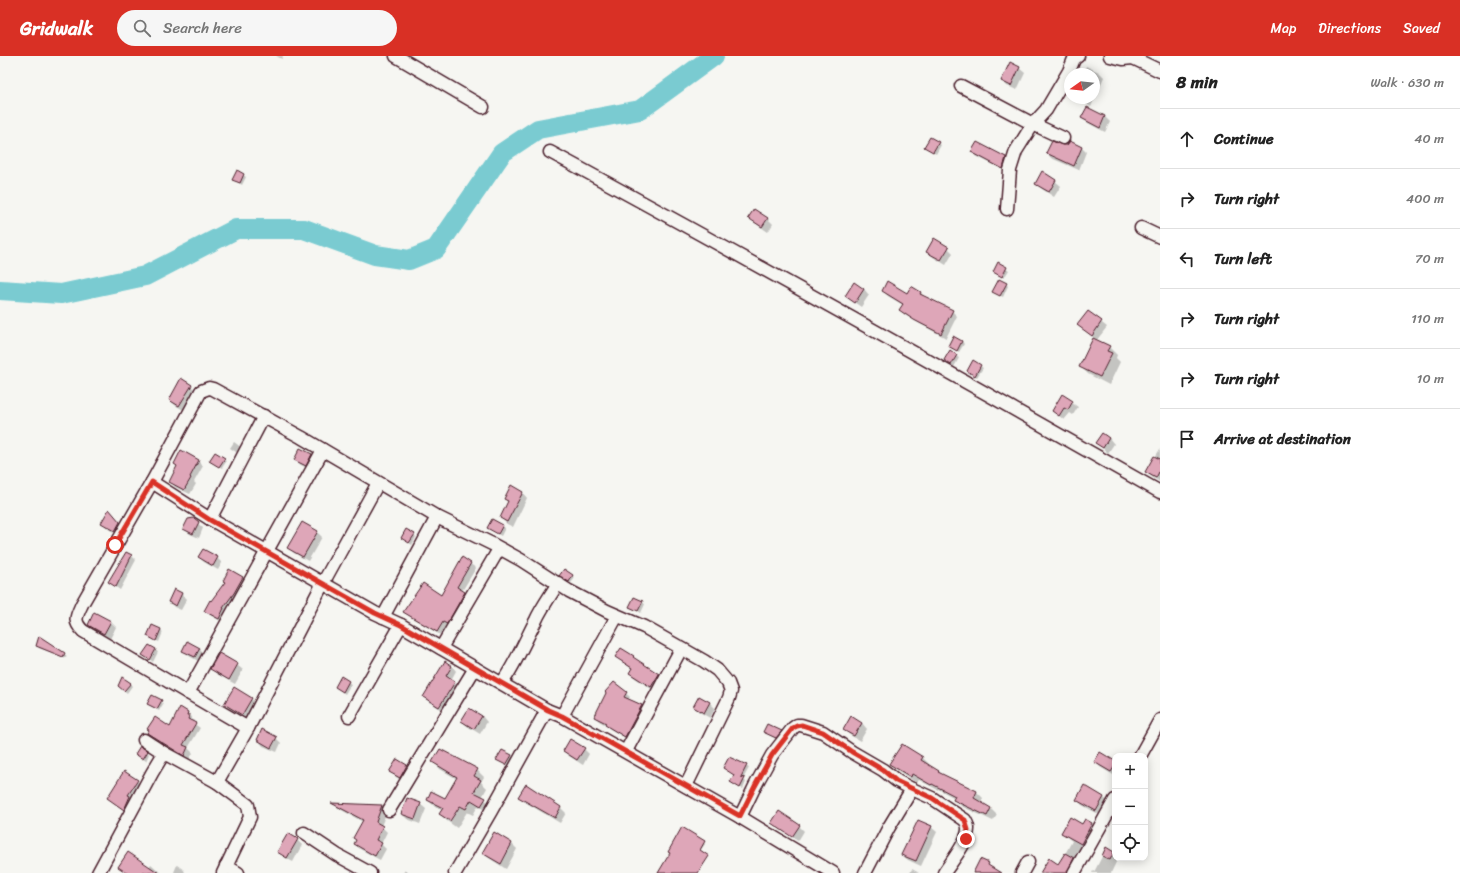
<!DOCTYPE html>
<meta charset="utf-8">
<style>
body{margin:0;font-family:Sriracha,sans-serif;background:#f6f6f6;color:#222}
.controls{position:absolute;right:12px;bottom:12px;display:grid;overflow:hidden;border-radius:8px;box-shadow:0 2px 10px #0003}
.controls button{width:36px;height:36px;display:grid;place-items:center;padding:0;border:0;border-bottom:1px solid #e0e0e0;background:#fff;color:#222;font:20px sans-serif}
.compass{position:absolute;left:1064px;top:12px;width:36px;height:36px;border-radius:50%;background:#fff;box-shadow:0 2px 10px #0003;rotate:255deg}
.stop{position:absolute;width:12px;height:12px;margin:-9px;border:3px solid #d93025;border-radius:50%;background:#fff}
.stop.end{background:#d93025;border-color:#fff;box-shadow:0 1px 4px #0008}
.list{margin:0;padding:0;list-style:none}
h2{display:flex;justify-content:space-between;align-items:center;height:52px;margin:0;padding:0 16px;font-size:17px}
h2 small{font-size:13px;font-weight:400;color:#767676}
.list li{display:grid;grid-template-columns:26px 1fr auto;gap:12px;align-items:center;box-sizing:border-box;height:60px;padding:0 16px;border-top:1px solid #e0e0e0}
.list b{display:block;font-size:15px;white-space:nowrap}
.list em{font-size:13px;font-style:normal;color:#767676}
.icon{flex:none;width:22px;height:22px;fill:none;stroke:currentColor;stroke-width:2;stroke-linecap:round;stroke-linejoin:round}
.map{position:relative;flex:none;width:1160px;height:817px;overflow:hidden}
header{display:flex;align-items:center;gap:24px;box-sizing:border-box;height:56px;padding:0 20px;background:#d93025;color:#fff}
header strong{font-size:19px}
nav{display:flex;gap:22px;margin-inline-start:auto;font-size:14px}
.search{width:280px;height:36px;background:#f6f6f6;display:flex;align-items:center;gap:10px;box-sizing:border-box;padding:0 14px;border-radius:22px;color:#767676;font-size:15px}
main{display:flex}
aside{flex:1;background:#fff}
.map>svg:first-child{display:block}
</style>
<header>
<strong>Gridwalk</strong>
<div class="search"><svg class="icon" aria-label="search" viewBox="0 0 24 24"><circle cx="10" cy="10" r="6"/><path d="M15 15l6 6"/></svg>Search here</div>
<nav><a>Map</a><a>Directions</a><a>Saved</a></nav>
</header>
<main>
<div class="map">
<svg width="1160" height="817" viewBox="0 0 1160 817">
<rect width="100%" height="100%" fill="#f6f6f2"/>
<filter id="ink" filterUnits="userSpaceOnUse"><feTurbulence type="fractalNoise" baseFrequency=".025" numOctaves="2"/><feDisplacementMap in="SourceGraphic" scale="8" xChannelSelector="R" yChannelSelector="G"/><feConvolveMatrix kernelMatrix="1 2 1 2 8 2 1 2 1" color-interpolation-filters="sRGB"/></filter>
<g filter="url(#ink)">
<!-- shadow -->
<g fill="#0003">
<polygon points="276,0 283,0 282,3"/>
<polygon points="1086,10 1099,16 1104,21 1091,51 1076,42 1094,42 1094,18 1083,18"/>
<polygon points="1019,12 1025,17 1017,34 1007,30 1002,24"/>
<polygon points="1087,52 1105,61 1110,66 1105,76 1088,67 1082,62"/>
<polygon points="930,82 941,89 936,98 928,93"/>
<polygon points="1070,86 1082,92 1086,96 1079,114 1051,102 1047,97 1068,90"/>
<polygon points="973,96 1006,101 1010,106 1007,116 976,100"/>
<polygon points="237,115 246,121 242,129 233,123"/>
<polygon points="1055,125 1061,130 1054,141 1042,133 1036,128"/>
<polygon points="755,154 768,163 773,168 768,176 755,167 750,162"/>
<polygon points="948,192 953,197 946,209 933,201 927,195"/>
<polygon points="1006,212 1009,214 1004,222 997,218"/>
<polygon points="1006,228 1008,230 1003,241 993,236"/>
<polygon points="911,232 921,237 926,242 952,255 957,260 946,282 920,268 905,259 900,254 903,249 888,240 883,235 907,239"/>
<polygon points="864,233 869,239 861,251 846,240"/>
<polygon points="1088,256 1107,271 1096,285 1109,291 1117,299 1116,302 1120,306 1109,329 1088,318 1080,310 1094,282 1079,269"/>
<polygon points="962,285 964,288 959,296 949,290"/>
<polygon points="950,296 959,302 954,311 945,304"/>
<polygon points="980,310 983,312 977,321 970,317"/>
<polygon points="191,330 196,335 185,355 175,349 170,344"/>
<polygon points="1062,340 1078,351 1073,359 1070,357 1064,364 1053,355"/>
<polygon points="1109,382 1114,388 1108,397 1097,387"/>
<polygon points="234,386 242,392 239,398 230,392"/>
<polygon points="1160,393 1160,426 1152,421 1146,416"/>
<polygon points="300,394 311,399 317,404 311,414 301,409 295,404"/>
<polygon points="224,403 226,406 222,412 212,406"/>
<polygon points="198,405 203,410 194,426 196,428 190,438 175,431 170,425"/>
<polygon points="522,436 527,442 513,471 507,468 501,462 509,447 505,443"/>
<polygon points="114,460 125,472 121,480 108,473 103,467"/>
<polygon points="193,463 203,472 199,482 190,478 184,473"/>
<polygon points="503,470 505,472 501,480 488,472"/>
<polygon points="317,476 322,481 308,505 294,497 288,492"/>
<polygon points="414,479 416,481 412,489 402,482"/>
<polygon points="132,500 136,504 120,534 109,526"/>
<polygon points="199,501 217,502 222,507 218,514 204,506"/>
<polygon points="463,503 476,512 462,535 470,541 442,580 409,560 404,555 442,541"/>
<polygon points="572,520 575,522 571,527 563,522"/>
<polygon points="242,522 247,526 224,567 210,559 206,555"/>
<polygon points="174,534 182,538 187,543 181,554 174,551 169,545"/>
<polygon points="635,542 645,548 641,557 631,550"/>
<polygon points="111,566 116,571 110,583 94,574 89,569"/>
<polygon points="152,570 163,576 159,586 148,580"/>
<polygon points="37,589 64,598 67,600 66,602 39,592"/>
<polygon points="149,591 158,596 153,606 144,599"/>
<polygon points="199,593 204,598 200,606 189,600 184,594"/>
<polygon points="616,601 633,601 637,605 658,618 663,624 656,636 635,622 630,617 632,613"/>
<polygon points="237,609 243,614 235,628 217,618 211,613"/>
<polygon points="452,610 456,615 451,624 459,631 444,655 429,646 425,641"/>
<polygon points="348,626 351,628 345,638 336,631"/>
<polygon points="614,627 630,641 628,644 641,650 645,654 629,684 610,673 606,669 599,665 595,661"/>
<polygon points="130,628 132,630 127,637 119,630"/>
<polygon points="251,643 257,648 247,664 230,653 225,648"/>
<polygon points="161,645 163,648 159,655 148,648"/>
<polygon points="710,647 715,652 710,662 699,656 694,651"/>
<polygon points="187,657 192,661 192,663 194,665 193,667 200,672 188,692 193,697 189,704 153,682 148,677 171,673"/>
<polygon points="482,660 487,666 480,678 467,670 462,665"/>
<polygon points="862,667 867,673 860,685 850,679 844,674"/>
<polygon points="781,675 783,678 778,684 764,676"/>
<polygon points="276,682 281,687 277,696 263,690 258,684"/>
<polygon points="584,693 589,698 583,709 569,700 564,695"/>
<polygon points="147,696 149,698 146,705 136,698"/>
<polygon points="511,700 513,702 509,711 500,706"/>
<polygon points="922,701 929,708 928,709 939,715 943,720 977,736 983,742 981,747 991,753 997,759 993,765 961,750 955,743 955,742 938,733 938,734 919,724 917,727 897,714 891,708"/>
<polygon points="730,702 749,712 743,723 746,726 743,733 731,726 734,719 724,712"/>
<polygon points="397,704 407,710 412,715 405,727 396,721 391,716"/>
<polygon points="1095,705 1115,706 1115,720 1100,711"/>
<polygon points="434,706 477,714 484,721 481,726 487,732 482,741 492,750 488,756 478,750 473,759 467,756 457,772 447,765 440,758 442,754 435,751 428,744 445,744 457,723 440,713"/>
<polygon points="137,725 142,730 129,758 108,742"/>
<polygon points="1085,730 1104,742 1109,747 1102,760 1082,749 1077,744"/>
<polygon points="520,741 560,751 566,757 560,767 525,746"/>
<polygon points="334,748 382,750 387,755 381,770 387,776 381,788 386,793 380,804 360,793 355,788 363,766 338,752"/>
<polygon points="420,748 426,753 420,768 407,763 402,758"/>
<polygon points="772,767 799,770 804,775 798,785 778,772"/>
<polygon points="1092,768 1096,773 1074,817 1043,817 1059,809 1072,785 1062,777 1082,769"/>
<polygon points="931,771 937,776 921,810 908,804 902,799"/>
<polygon points="494,778 512,788 517,793 506,813 489,802 483,797"/>
<polygon points="297,784 302,789 293,806 284,801 279,796"/>
<polygon points="701,784 705,788 684,817 659,817 671,797"/>
<polygon points="1106,793 1115,798 1115,802 1118,802 1111,817 1092,817 1093,815 1094,816"/>
<polygon points="151,808 161,817 126,817 120,811 149,811"/>
<polygon points="177,809 184,814 185,817 175,817 174,816"/>
<polygon points="912,813 919,817 910,817"/>
<polygon points="405,814 410,817 403,817"/>
</g>
<g fill="none" stroke-linecap="round" stroke-linejoin="round">
<!-- river -->
<polyline stroke="#7acbd1" stroke-width="20" points="0,234 61,238 145,220 236,173 304,173 375,199 409,204 436,193 502,97 538,73 640,54 714,0"/>
</g>
<!-- building -->
<g fill="#dea6b8" stroke="#4a1f2b">
<polygon points="1010,6 1020,11 1011,30 1001,25"/>
<polygon points="1087,51 1105,60 1100,72 1081,62"/>
<polygon points="930,81 939,86 933,96 924,91"/>
<polygon points="1052,85 1063,89 1067,89 1070,85 1082,91 1074,110 1046,97"/>
<polygon points="977,86 1006,101 1003,113 971,96"/>
<polygon points="237,114 244,118 240,127 232,124"/>
<polygon points="1042,115 1056,124 1049,136 1035,128"/>
<polygon points="754,153 768,162 762,171 748,162"/>
<polygon points="934,182 949,191 941,204 926,196"/>
<polygon points="998,206 1007,211 1002,221 993,216"/>
<polygon points="999,223 1007,227 1000,240 992,236"/>
<polygon points="887,225 907,237 911,230 921,236 920,238 953,254 941,278 914,264 899,254 903,248 882,235"/>
<polygon points="854,226 864,233 855,247 845,240"/>
<polygon points="1088,255 1102,265 1092,280 1077,269"/>
<polygon points="953,280 962,285 957,295 948,290"/>
<polygon points="1093,282 1110,290 1107,295 1112,297 1100,321 1079,311"/>
<polygon points="950,294 957,299 951,309 944,304"/>
<polygon points="973,304 981,309 975,320 967,315"/>
<polygon points="181,322 192,329 179,350 169,344"/>
<polygon points="1062,338 1073,345 1068,354 1064,352 1059,360 1052,355"/>
<polygon points="1102,377 1109,382 1103,392 1095,387"/>
<polygon points="300,392 312,398 306,410 294,404"/>
<polygon points="181,394 199,404 190,421 191,422 184,434 169,426 177,410 174,408"/>
<polygon points="215,396 225,402 219,411 209,405"/>
<polygon points="1154,400 1160,403 1160,414 1156,422 1145,416"/>
<polygon points="511,429 523,436 507,466 500,462 508,445 504,443"/>
<polygon points="109,453 120,466 115,475 101,467"/>
<polygon points="194,462 199,466 193,478 183,473 188,463"/>
<polygon points="492,463 503,469 498,478 487,472"/>
<polygon points="302,466 318,475 303,501 287,492"/>
<polygon points="406,473 415,478 409,487 401,482"/>
<polygon points="203,493 218,501 213,510 198,501"/>
<polygon points="126,496 132,499 116,531 108,526"/>
<polygon points="462,501 471,507 457,531 465,536 447,568 443,566 437,576 403,556 423,527 441,539"/>
<polygon points="229,513 243,521 234,537 223,552 224,552 219,563 204,555 210,544 211,545 225,526 223,525"/>
<polygon points="564,513 573,519 569,526 559,520"/>
<polygon points="174,533 182,537 176,550 168,546"/>
<polygon points="634,541 643,545 638,555 629,551"/>
<polygon points="94,556 111,565 104,578 88,569"/>
<polygon points="152,569 161,573 156,585 147,580"/>
<polygon points="39,580 65,597 63,601 36,590"/>
<polygon points="187,585 200,592 195,601 182,595"/>
<polygon points="149,589 156,593 150,604 142,599"/>
<polygon points="621,592 634,600 633,601 659,618 651,631 629,617 632,612 615,601"/>
<polygon points="219,597 238,608 229,624 210,613"/>
<polygon points="445,605 452,610 446,620 455,626 439,651 423,641"/>
<polygon points="341,620 349,625 343,636 335,631"/>
<polygon points="122,621 131,627 124,635 118,630"/>
<polygon points="614,626 627,636 624,641 642,649 625,681 605,669 606,667 594,661 606,637 605,636"/>
<polygon points="234,631 252,642 242,659 224,648"/>
<polygon points="152,639 162,644 157,653 147,648"/>
<polygon points="699,640 710,646 704,657 693,651"/>
<polygon points="180,651 188,656 187,659 190,659 188,663 196,667 183,689 188,691 184,700 147,677 149,674 147,673 155,661 170,671"/>
<polygon points="469,652 482,660 474,673 461,665"/>
<polygon points="851,660 862,667 854,680 843,674"/>
<polygon points="767,668 782,675 776,682 763,676"/>
<polygon points="262,673 277,681 271,692 257,684"/>
<polygon points="570,683 585,692 577,704 563,695"/>
<polygon points="902,688 923,701 921,704 939,715 938,716 977,735 974,742 991,752 987,760 953,744 955,740 932,728 931,729 912,718 911,721 889,708"/>
<polygon points="140,690 148,695 143,703 135,698"/>
<polygon points="440,693 478,713 474,720 481,724 474,736 486,742 481,750 471,744 466,753 460,750 450,765 439,758 443,752 427,744 431,735 445,742 457,721 432,706"/>
<polygon points="502,694 512,699 506,709 496,704"/>
<polygon points="1100,696 1115,705 1115,710 1111,716 1094,706"/>
<polygon points="729,701 747,709 741,721 745,722 740,732 730,726 734,719 723,712"/>
<polygon points="397,703 407,709 400,722 389,716"/>
<polygon points="124,715 138,724 128,739 130,740 124,754 107,742"/>
<polygon points="526,728 561,751 555,762 518,741"/>
<polygon points="1084,729 1104,741 1096,755 1076,744"/>
<polygon points="407,742 421,747 415,763 401,758"/>
<polygon points="331,747 382,749 376,766 383,770 376,784 382,787 375,800 354,788 356,784 353,782 363,764"/>
<polygon points="779,755 800,769 792,781 771,767"/>
<polygon points="1070,761 1082,768 1085,763 1092,767 1081,788 1061,777"/>
<polygon points="918,764 932,770 916,805 901,799"/>
<polygon points="682,771 705,785 700,794 709,800 698,817 658,817 670,797 668,796"/>
<polygon points="494,776 512,787 501,808 482,797"/>
<polygon points="288,777 298,783 287,802 277,796"/>
<polygon points="1106,791 1114,796 1110,804 1102,800"/>
<polygon points="128,796 159,817 127,817 118,811"/>
<polygon points="1065,797 1074,802 1067,817 1040,817 1049,802 1058,808"/>
<polygon points="980,803 989,807 988,809 1001,817 973,817"/>
</g>
<g fill="none" stroke-linecap="round" stroke-linejoin="round">
<defs>
<g id="minor">
<polyline points="396,0 483,51"/>
<polyline points="1110,0 1123,3 1133,2"/>
<polyline points="1134,0 1133,2 1160,15"/>
<polyline points="961,30 1033,68 1063,82"/>
<path d="M550,96C755,207 958,321 1160,436"/>
<polyline points="1007,153 1010,114 1016,95 1033,68 1046,54 1069,15 1074,3 1078,0"/>
<polyline points="1141,172 1160,181"/>
<polyline points="323,394 188,637 248,672 323,527 378,427"/>
<polyline points="152,426 201,335 209,332 213,333 301,381 437,461 492,488 521,504 569,535 607,555 644,571 704,605 717,614 728,627 731,635 729,642 686,730"/>
<polyline points="210,463 264,360"/>
<polyline points="383,561 437,461"/>
<polyline points="441,592 499,493"/>
<path d="M502,627C516,607 525,585 536,564C542,551 551,539 558,527"/>
<path d="M188,637L83,575C73,565 76,561 82,548L152,426L210,463L375,557L401,569L547,654L562,660L740,761L833,817"/>
<polyline points="349,660 401,569"/>
<polyline points="562,660 617,560"/>
<polyline points="144,684 164,697"/>
<polyline points="626,695 681,593"/>
<polyline points="1140,700 1160,664"/>
<polyline points="217,726 248,672"/>
<path d="M912,733L932,742L965,764C966,766 968,769 968,772C969,785 951,806 944,817"/>
<polyline points="389,754 475,612"/>
<polyline points="740,761 755,730 772,699 793,672 797,669 801,669 823,676 852,696 883,714 897,725 912,733 889,771 865,817"/>
<polyline points="304,777 337,799 370,817"/>
<polyline points="226,810 238,817"/>
<polyline points="98,817 152,717 164,697 217,726 248,749 250,761 223,817"/>
<polyline points="455,817 491,755 547,654"/>
<polyline points="1022,817 1028,806"/>
<polyline points="1074,817 1115,744"/>
</g>
</defs>
<!-- minor casing -->
<use href="#minor" stroke="#4a1f2b" stroke-width="15"/>
<!-- minor -->
<use href="#minor" stroke="#f6f6f2" stroke-width="12"/>
</g>
</g>
<g fill="none" stroke-linecap="round" stroke-linejoin="round" filter="url(#ink)">
<!-- route -->
<polyline stroke="#d93025" stroke-width="5" points="115,489 152,426 210,464 375,557 401,569 548,654 562,660 740,760 755,730 772,699 793,672 797,670 802,669 823,676 852,696 883,714 896,725 932,742 965,764 968,774 966,783"/>
</g>
</svg>
<div class="controls">
<button>+</button>
<button>−</button>
<button><svg class="icon" aria-label="locate" viewBox="0 0 24 24"><circle cx="12" cy="12" r="6"/><path d="M12 2v4M12 18v4M2 12h4M18 12h4"/></svg></button>
</div>
<svg class="compass" viewBox="-18 -18 36 36"><path d="M0-13l5 13h-10z" fill="#e53935"/><path d="M0 13l5-13h-10z" fill="#767676"/></svg>
<div class="stop" style="left:115px;top:489px"></div>
<div class="stop end" style="left:966px;top:783px"></div>
</div>
<aside>
<h2>8 min<small>Walk · 630 m</small></h2>
<ul class="list">
<li><svg class="icon" aria-label="ahead" viewBox="0 0 24 24"><path d="M12 20V5M6 11l6-6 6 6"/></svg><div><b>Continue</b></div><em>40 m</em></li>
<li><svg class="icon" aria-label="right" viewBox="0 0 24 24"><path d="M7 20v-9h11M14 6l5 5-5 5"/></svg><div><b>Turn right</b></div><em>400 m</em></li>
<li><svg class="icon" aria-label="left" viewBox="0 0 24 24"><path d="M17 20v-9H6M10 6l-5 5 5 5"/></svg><div><b>Turn left</b></div><em>70 m</em></li>
<li><svg class="icon" aria-label="right" viewBox="0 0 24 24"><path d="M7 20v-9h11M14 6l5 5-5 5"/></svg><div><b>Turn right</b></div><em>110 m</em></li>
<li><svg class="icon" aria-label="right" viewBox="0 0 24 24"><path d="M7 20v-9h11M14 6l5 5-5 5"/></svg><div><b>Turn right</b></div><em>10 m</em></li>
<li><svg class="icon" aria-label="arrive" viewBox="0 0 24 24"><path d="M6 21V4h12l-3 4 3 4H6"/></svg><div><b>Arrive at destination</b></div></li>
</ul>
</aside>
</main>
